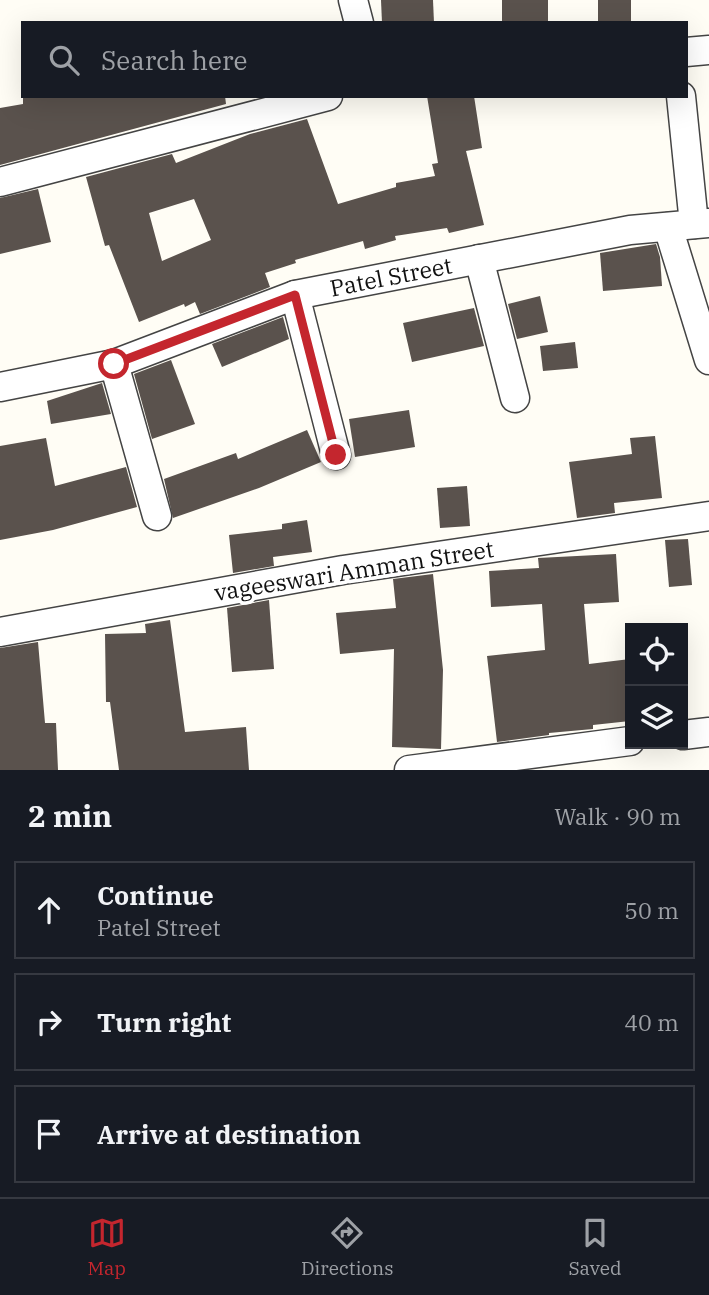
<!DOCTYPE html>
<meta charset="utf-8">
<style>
body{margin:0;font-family:"IBM Plex Serif",serif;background:#20242c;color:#f1f3f6}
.controls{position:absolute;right:21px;bottom:21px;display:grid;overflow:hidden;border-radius:0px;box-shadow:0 7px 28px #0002}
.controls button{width:63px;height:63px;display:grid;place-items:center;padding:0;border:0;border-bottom:2px solid #363941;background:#171b24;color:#f1f3f6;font:35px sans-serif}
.stop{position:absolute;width:21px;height:21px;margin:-16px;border:5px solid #c4262e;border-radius:50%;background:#fff}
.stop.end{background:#c4262e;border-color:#fff;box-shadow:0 2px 7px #0008}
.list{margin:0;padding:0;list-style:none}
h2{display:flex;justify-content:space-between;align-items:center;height:91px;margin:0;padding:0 28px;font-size:30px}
h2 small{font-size:23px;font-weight:400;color:#9ea1a6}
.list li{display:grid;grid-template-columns:46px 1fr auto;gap:21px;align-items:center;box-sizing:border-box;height:98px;margin:0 14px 14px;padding:0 14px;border:2px solid #363941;border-radius:0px}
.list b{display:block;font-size:26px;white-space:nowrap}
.list p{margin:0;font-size:23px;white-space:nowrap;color:#9ea1a6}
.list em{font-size:23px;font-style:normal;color:#9ea1a6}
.icon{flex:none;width:38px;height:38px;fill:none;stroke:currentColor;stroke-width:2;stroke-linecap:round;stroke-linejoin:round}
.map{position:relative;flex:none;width:709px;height:770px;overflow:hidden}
.search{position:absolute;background:#171b24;box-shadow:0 7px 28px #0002;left:21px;right:21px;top:21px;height:77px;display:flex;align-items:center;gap:18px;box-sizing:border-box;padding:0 24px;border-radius:0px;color:#9ea1a6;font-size:26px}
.sheet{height:427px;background:#171b24}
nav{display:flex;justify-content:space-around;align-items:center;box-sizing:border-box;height:98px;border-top:2px solid #363941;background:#171b24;font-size:19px;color:#9ea1a6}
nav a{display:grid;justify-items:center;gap:4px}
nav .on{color:#c4262e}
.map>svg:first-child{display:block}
</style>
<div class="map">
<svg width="709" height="770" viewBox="0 0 709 770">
<rect width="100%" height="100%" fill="#fffdf5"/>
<!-- building -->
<g fill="#5a524d" fill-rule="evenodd">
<polygon points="381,0 433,0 434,23 382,23"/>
<rect x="502" y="0" width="46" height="23"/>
<rect x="598" y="0" width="33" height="23"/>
<polygon points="23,96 225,96 226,104 0,165 0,108 23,104"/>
<path d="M427,96H474L482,148L466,151L484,225L449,233L447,228L395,236L396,240L365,249L363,241L295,260L296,263L265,273L270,287L200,314L195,302L185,307L184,304L139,322L109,245L105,246L86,177L172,154L176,163L250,134L307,119L338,204L396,187V183L435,176L432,164L438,163ZM194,199L211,240L162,261L149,213Z"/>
<polygon points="38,189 51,242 0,254 0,198"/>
<polygon points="656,244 660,257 662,286 603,291 600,253"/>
<polygon points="540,296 548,332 517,339 508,304"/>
<polygon points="474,308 484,346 412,362 403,323"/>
<polygon points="283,317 289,339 222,367 212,344"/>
<polygon points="575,342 578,368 543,371 540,346"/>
<polygon points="171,360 195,424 152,439 134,374"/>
<polygon points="102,383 111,414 51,424 47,401"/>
<polygon points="409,410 415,447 355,457 349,419"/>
<polygon points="307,430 321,462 259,488 173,518 164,479 236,453 238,459"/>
<polygon points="655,436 662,498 614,503 615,513 577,518 569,462 632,454 630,438"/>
<polygon points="46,438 55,486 126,467 137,507 53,530 0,540 0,446"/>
<polygon points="467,486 470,526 440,528 437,488"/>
<polygon points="307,520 312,552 273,557 274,566 233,573 229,535 282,529 282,524"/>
<polygon points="688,539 692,585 669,587 665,540"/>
<polygon points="616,554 619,602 584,604 589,664 630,659 630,721 593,725 593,729 549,733 549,735 497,742 487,656 545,650 542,604 491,607 489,571 539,568 538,558"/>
<polygon points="433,574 443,670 441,749 392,747 394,649 340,654 336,613 396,608 393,579"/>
<polygon points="269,600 274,669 232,672 227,608"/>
<polygon points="170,620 185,732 246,727 249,770 119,770 110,702 106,702 105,634 146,633 145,624"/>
<polygon points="38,642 45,723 56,723 58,770 0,770 0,648"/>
</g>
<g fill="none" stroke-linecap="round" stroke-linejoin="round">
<defs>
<g id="street">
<polyline points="353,0 359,23"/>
<polyline points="686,52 709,50"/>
<polyline points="681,96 694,224"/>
<polyline points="0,182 328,96"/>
<polyline points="668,227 709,360"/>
<polyline points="479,259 515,398"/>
<polyline points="295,295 336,455"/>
<polyline points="114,364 157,516"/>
<polyline points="0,387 114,364 295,295 630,230 709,223"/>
<polyline points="0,632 343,570 709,516"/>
<polyline points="683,735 709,732"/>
<polyline points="409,770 630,741"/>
</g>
</defs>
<!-- street casing -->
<use href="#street" stroke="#444" stroke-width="31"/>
<!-- street -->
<use href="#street" stroke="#fff" stroke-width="28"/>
</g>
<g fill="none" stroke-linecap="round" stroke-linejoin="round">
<!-- route -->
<polyline stroke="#c4262e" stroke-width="9" points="114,364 295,295 336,455"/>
</g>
<g text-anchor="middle" stroke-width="7" stroke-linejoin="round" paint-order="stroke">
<!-- street labels -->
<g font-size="23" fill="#111" stroke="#fff">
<text transform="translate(391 277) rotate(-11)" y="8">Patel Street</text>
<text transform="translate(354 571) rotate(-9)" y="8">vageeswari Amman Street</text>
</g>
</g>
</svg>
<div class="controls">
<button><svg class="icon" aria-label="locate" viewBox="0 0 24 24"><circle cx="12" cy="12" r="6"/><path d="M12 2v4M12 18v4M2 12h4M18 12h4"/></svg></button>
<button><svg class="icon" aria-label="layers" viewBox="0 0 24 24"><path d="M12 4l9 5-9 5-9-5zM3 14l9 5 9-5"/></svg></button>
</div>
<div class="stop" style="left:114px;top:364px"></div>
<div class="stop end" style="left:336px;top:455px"></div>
<div class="search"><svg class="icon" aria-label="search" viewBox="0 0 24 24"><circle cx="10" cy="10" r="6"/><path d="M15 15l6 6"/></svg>Search here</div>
</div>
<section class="sheet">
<h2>2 min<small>Walk · 90 m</small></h2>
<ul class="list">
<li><svg class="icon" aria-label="ahead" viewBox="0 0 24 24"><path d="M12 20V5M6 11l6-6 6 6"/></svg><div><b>Continue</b><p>Patel Street</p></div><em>50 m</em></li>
<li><svg class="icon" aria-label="right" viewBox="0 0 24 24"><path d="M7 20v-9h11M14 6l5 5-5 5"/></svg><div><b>Turn right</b></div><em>40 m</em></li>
<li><svg class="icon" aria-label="arrive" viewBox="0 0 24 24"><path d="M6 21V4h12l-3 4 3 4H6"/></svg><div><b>Arrive at destination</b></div></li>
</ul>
</section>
<nav>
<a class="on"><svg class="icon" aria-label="map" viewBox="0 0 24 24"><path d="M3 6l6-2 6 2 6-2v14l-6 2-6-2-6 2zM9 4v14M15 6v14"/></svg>Map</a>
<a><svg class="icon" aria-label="directions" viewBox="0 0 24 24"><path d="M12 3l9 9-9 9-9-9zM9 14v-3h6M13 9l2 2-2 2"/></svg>Directions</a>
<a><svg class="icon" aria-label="saved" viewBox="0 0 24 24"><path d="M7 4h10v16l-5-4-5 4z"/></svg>Saved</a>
</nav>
